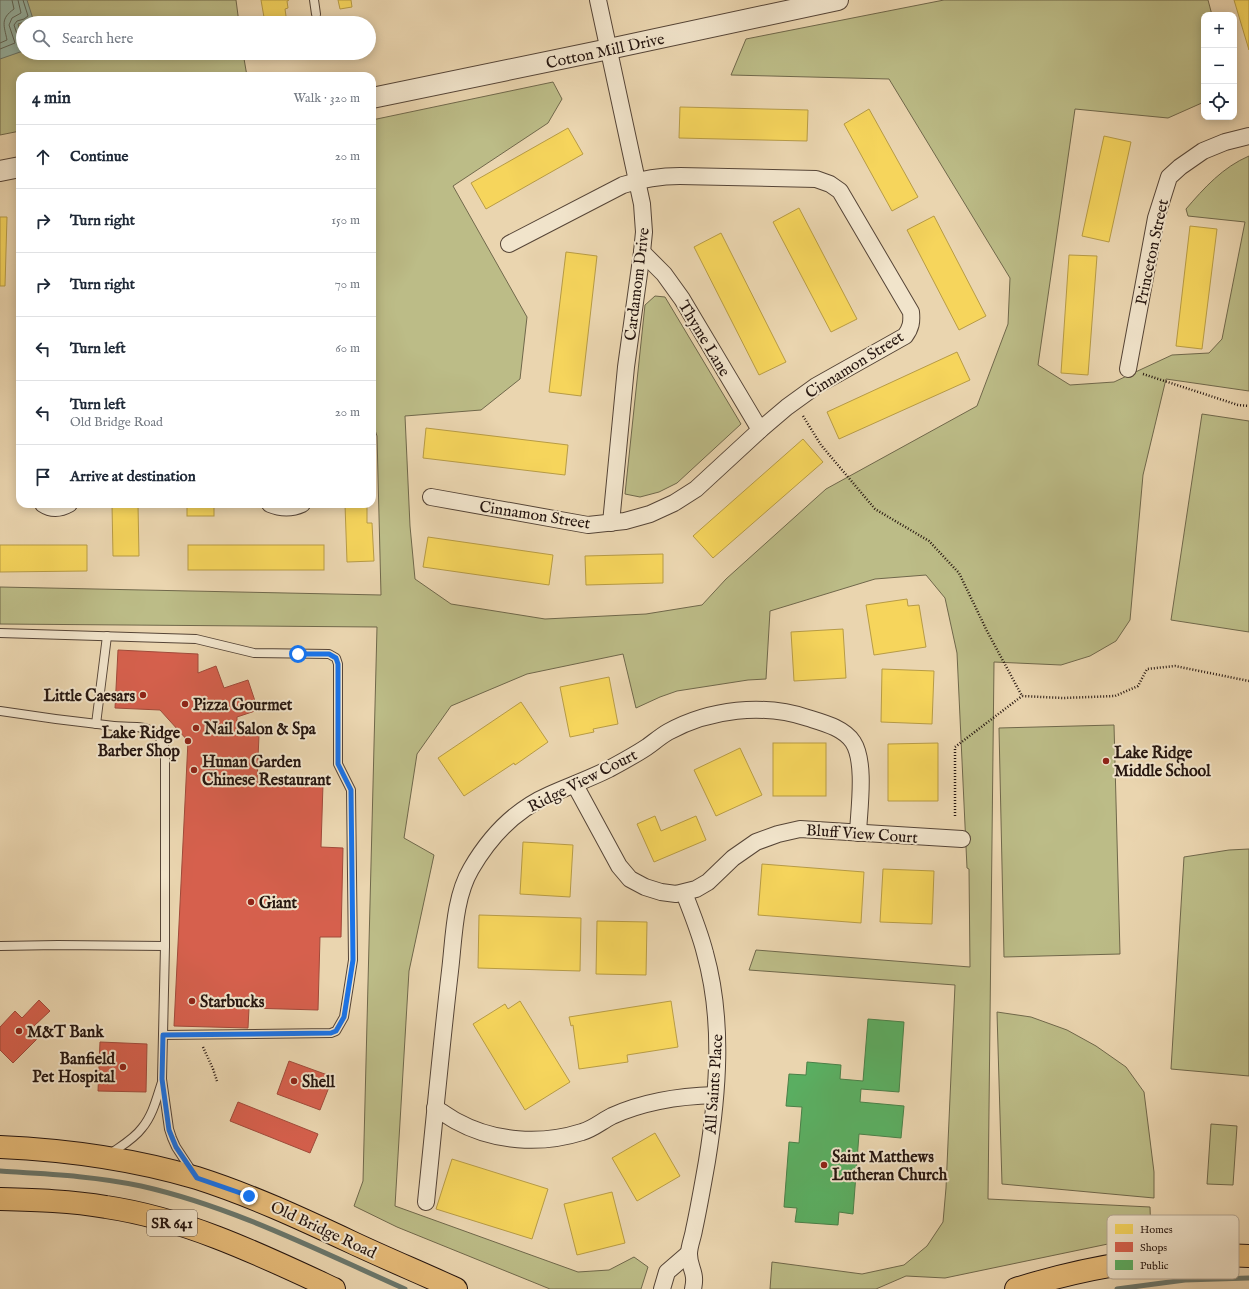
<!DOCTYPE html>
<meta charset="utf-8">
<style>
body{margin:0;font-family:"IM FELL English",serif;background:#f2f2f3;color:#1f2937}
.controls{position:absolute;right:12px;top:12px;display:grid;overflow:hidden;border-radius:8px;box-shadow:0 2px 10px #0003}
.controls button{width:36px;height:36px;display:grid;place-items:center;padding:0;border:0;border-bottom:1px solid #e0e1e3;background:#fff;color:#1f2937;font:20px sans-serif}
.stop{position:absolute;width:12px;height:12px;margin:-9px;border:3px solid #1a73e8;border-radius:50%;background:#fff}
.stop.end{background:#1a73e8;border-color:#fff;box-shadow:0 1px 4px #0008}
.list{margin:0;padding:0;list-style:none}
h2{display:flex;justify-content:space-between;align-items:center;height:52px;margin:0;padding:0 16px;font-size:17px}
h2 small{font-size:13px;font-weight:400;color:#747a83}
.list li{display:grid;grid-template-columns:26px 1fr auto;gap:12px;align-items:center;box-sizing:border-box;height:64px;padding:0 16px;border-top:1px solid #e0e1e3}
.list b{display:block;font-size:15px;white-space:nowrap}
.list p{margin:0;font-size:13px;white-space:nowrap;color:#747a83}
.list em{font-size:13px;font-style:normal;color:#747a83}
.icon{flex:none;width:22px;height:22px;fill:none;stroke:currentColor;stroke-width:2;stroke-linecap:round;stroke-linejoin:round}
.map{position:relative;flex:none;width:1249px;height:1289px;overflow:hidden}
.search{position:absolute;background:#fff;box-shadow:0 2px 10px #0003;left:16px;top:16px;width:360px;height:44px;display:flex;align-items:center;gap:10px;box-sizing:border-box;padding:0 14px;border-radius:22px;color:#747a83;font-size:15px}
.panel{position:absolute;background:#fff;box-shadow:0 2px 10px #0003;left:16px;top:72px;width:360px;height:436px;border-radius:12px}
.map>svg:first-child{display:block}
</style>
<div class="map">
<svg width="1249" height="1289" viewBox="0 0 1249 1289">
<rect width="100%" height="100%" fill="#ead5af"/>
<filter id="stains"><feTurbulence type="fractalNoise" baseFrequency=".005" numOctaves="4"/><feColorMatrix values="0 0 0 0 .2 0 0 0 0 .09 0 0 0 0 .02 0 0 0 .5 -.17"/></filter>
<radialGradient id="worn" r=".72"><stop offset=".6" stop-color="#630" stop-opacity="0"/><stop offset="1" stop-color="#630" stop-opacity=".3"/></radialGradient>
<!-- green -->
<g fill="#bcbc87" stroke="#70684b">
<polygon points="0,0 236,0 239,23 23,23 23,53 243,53 247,76 20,76 20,131 0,135"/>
<path d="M944,0H1208L1212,15H1204V102L1168,118L1075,109L1038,365L1070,385L1114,382L1172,355L1209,353L1222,339L1245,222L1188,216L1186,209C1204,188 1223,167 1249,156V391L1166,379L1143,475L1130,620L1116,641L1090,656L1061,665L994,662L988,1199L1150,1207L1151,1235L945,1278L906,1276L876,1289H770L772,1262L862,1274L904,1265L927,1246L943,1222L946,1188L955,985L749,970L756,950L970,967L969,869L967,868L957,653L945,598L926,575L875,579L770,611L766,679L748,680L677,691L660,697L636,708L623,654L527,674L451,706L417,754L404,838L434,855L409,971L395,1206L578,1272L609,1270L634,1257L648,1267L641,1289H550L397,1227L354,1206L363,1181L377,627L0,624V587L381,595L377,436L372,421V120L553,82L562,99L548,123L453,186L527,317L520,379L481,410L405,416L410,526L415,579L451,604L545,619L646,614L702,605L726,579L826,489L977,406L1008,324L1010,278L889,79L731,75L746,39Z"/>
<polygon points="655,296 665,297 741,424 677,483 659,492 640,497 625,494 645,305"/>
<polygon points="1202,414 1249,421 1249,632 1171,620"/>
<polygon points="1114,725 1120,954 1004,957 999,728"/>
<polygon points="1249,849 1249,1076 1171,1069 1184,857 1229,850"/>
<polygon points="997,1012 1031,1017 1067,1030 1096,1046 1126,1067 1144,1092 1154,1172 1154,1198 1002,1184"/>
<polygon points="1211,1124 1237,1126 1233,1185 1207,1184"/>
</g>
<!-- water -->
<polygon fill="#98b9aa" stroke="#6a776c" points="0,0 27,0 33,19 18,24 23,41 23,51 0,59"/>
<!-- homes -->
<g fill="#f6d55c" stroke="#b79b45">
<polygon points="261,0 289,0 287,1 288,8 285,9 287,23 265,23"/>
<polygon points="338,0 351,0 352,7 340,9"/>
<polygon points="1234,0 1249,0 1249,50"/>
<polygon points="680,107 808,110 807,141 679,138"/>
<polygon points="869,109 918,197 892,211 844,124"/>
<polygon points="568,128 583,154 486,209 471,183"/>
<polygon points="1104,136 1131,142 1109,242 1082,236"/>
<polygon points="799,208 857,319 831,332 773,222"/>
<polygon points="934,216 986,316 959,330 907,230"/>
<polygon points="0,217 7,217 5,286 0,286"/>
<polygon points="1190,226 1217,229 1202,349 1176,346"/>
<polygon points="721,233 786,362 759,375 694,247"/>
<polygon points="566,252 597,256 581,396 549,392"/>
<polygon points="1069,255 1097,256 1088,375 1061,373"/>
<polygon points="957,352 970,380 839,439 827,412"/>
<polygon points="426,428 568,445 565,475 423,458"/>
<polygon points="803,439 823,462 713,558 693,536"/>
<polygon points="112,504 138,504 139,556 113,556"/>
<rect x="187" y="504" width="27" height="12"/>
<polygon points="345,504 367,504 367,523 372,523 374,561 347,562"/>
<polygon points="428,537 553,555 549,585 423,567"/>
<polygon points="0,545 87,545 87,571 0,572"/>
<rect x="188" y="545" width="136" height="25"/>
<polygon points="663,554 663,583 586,585 585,556"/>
<polygon points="907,599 908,606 919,605 926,647 874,655 866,605"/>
<polygon points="843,629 846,678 794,681 791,632"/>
<polygon points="882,669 934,671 932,724 881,722"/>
<polygon points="609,677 618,724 593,729 594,732 570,737 560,687"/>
<polygon points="521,702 548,742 515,765 514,763 464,796 438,758"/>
<rect x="773" y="743" width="53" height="53"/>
<polygon points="938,743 938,801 888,801 888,744"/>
<polygon points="740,748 762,795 716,816 694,770"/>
<polygon points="655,816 661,831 696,816 706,840 654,862 637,824"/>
<polygon points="523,842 573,845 570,897 520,894"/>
<polygon points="762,864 864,872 861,923 758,915"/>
<polygon points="883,869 934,871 932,924 880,922"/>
<polygon points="479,915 581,918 580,971 478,968"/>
<polygon points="597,921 647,922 646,975 596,974"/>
<polygon points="520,1001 570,1082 525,1110 473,1024 505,1004 508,1009"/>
<polygon points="671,1001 678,1047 627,1055 628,1062 579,1069 573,1025 571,1026 569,1017"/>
<polygon points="655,1133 680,1176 637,1201 612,1158"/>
<polygon points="452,1159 548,1189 532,1239 436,1209"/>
<polygon points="612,1192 625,1243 577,1255 564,1204"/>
</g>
<!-- shops -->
<g fill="#d6604d" stroke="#a14a3a">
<polygon points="118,650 198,654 198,673 216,666 224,688 248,680 258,710 237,717 237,734 259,735 257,782 323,784 321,847 343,848 341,937 320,937 318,1010 249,1008 248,1028 174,1026 188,741 160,710 115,708"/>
<polygon points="39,1000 50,1011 33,1027 41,1035 13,1063 0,1050 0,1027 15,1011 22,1018"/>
<polygon points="100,1042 147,1044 146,1092 98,1091"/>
<polygon points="289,1061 333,1077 320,1110 277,1094"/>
<polygon points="238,1102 318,1134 310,1153 230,1121"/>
</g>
<!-- public -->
<polygon fill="#5aae61" stroke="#4a8048" points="868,1019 904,1022 899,1092 861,1089 860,1102 904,1106 901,1138 859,1134 853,1214 839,1212 838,1225 795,1222 797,1208 784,1207 789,1142 799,1143 802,1107 786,1106 789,1074 806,1075 807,1062 841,1065 840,1079 863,1081"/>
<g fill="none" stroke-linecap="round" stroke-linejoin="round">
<!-- shore -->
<g stroke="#5e675c" stroke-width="1">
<polyline points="23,39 18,37 14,25 17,21 24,19 28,16 23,0"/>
<path d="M0,43L7,40C4,25 0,19 14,9L12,0"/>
<polyline points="0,49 15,43 9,25 12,18 21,13 18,0"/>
</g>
<!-- stream -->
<g stroke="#6a776c" stroke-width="5">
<path d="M0,1171C47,1174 95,1176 141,1186C234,1207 319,1251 405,1289"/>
<polyline points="1117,1289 1185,1280 1249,1278"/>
</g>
<defs>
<g id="service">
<polyline points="314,0 316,14"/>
<polyline points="0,633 196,639 254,653 329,654 336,658 338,664 338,764 351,790 353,960 344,1017 336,1031 331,1033 163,1035"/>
<path d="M0,711C38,717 76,722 114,726C126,727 143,725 153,732C160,736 163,742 165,749V946L162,1079L169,1129L172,1138L176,1147L193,1173"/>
<polyline points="96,724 107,636"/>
<polyline points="0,946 58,945 165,946"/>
<path d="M110,1154C121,1146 134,1139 142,1128C153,1115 157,1097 162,1082"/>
</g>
<g id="minor">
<polyline points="598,0 642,204 644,232 642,252 626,367 611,523"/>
<polyline points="642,252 664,274 682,299 760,430"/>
<polyline points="1128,369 1156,218 1169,177 1180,167 1203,151 1225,142 1249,136"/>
<path d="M431,497L588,525L625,521L650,514L674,503L696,489L760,430L787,407L816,386L905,336C911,328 912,322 911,312L840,191L830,184L816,179L680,176C660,176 642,179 623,185L509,244"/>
<path d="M43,504C52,510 60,509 69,504"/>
<path d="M270,504C282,509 291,509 302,504"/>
<polyline points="575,785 619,866 630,879 645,887 661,892 676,894 696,889 708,882 733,858 756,842 778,834 800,829 962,839"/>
<path d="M684,893C692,913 700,933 705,953C724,1021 718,1093 707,1161C703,1184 699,1207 694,1230C693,1237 689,1246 689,1254C689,1268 697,1272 693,1289"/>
<path d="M435,1108C442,1112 449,1117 456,1121C494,1142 541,1145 582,1132C593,1129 602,1121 612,1116C645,1101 679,1096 715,1095"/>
<path d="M426,1202C434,1125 441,1048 450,971C454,938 454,898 471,869C489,838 515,810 549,795C569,786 589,779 609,769C622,762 635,755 647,747C654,742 661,736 668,732C710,709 763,703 808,718C824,723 844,728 853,742C866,762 859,809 858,833"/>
<polyline points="662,1289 667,1272 689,1253"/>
</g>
<g id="tertiary">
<polyline points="372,98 609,49 838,0"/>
<polyline points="0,171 20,167"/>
</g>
<g id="primary">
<path d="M0,1147C67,1150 133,1159 197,1178C250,1195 300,1218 351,1242C385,1258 421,1273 456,1289"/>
<path d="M0,1199C35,1200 71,1201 106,1207C187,1219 261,1255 334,1289"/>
<path d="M1016,1289C1089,1266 1172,1252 1249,1256"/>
</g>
</defs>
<!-- service casing -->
<use href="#service" stroke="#564537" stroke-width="10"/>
<!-- minor casing -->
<use href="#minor" stroke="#564537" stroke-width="18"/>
<!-- tertiary casing -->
<use href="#tertiary" stroke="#564537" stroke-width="22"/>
<!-- primary casing -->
<use href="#primary" stroke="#25150f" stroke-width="24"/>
<!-- path -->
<g stroke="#25150f" stroke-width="2.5" stroke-dasharray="1 2" stroke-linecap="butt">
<polyline points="1143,374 1238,405 1249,406"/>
<polyline points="803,416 821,445 875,509 929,541 959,573 987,631 1022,696 1063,698 1115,696 1138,686 1147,669 1175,666 1249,681"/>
<polyline points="955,816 955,747 1022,696"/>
<polyline points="203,1047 213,1069 217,1081"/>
</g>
<!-- service -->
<use href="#service" stroke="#f1e4cb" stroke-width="8"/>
<!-- minor -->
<use href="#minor" stroke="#f1e4cb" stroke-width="16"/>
<!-- tertiary -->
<use href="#tertiary" stroke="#f1e4cb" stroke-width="20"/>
<!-- primary -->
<use href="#primary" stroke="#e5ba78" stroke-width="22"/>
</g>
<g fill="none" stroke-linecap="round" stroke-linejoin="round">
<!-- route -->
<polyline stroke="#1a73e8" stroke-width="5" points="249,1196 197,1178 176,1147 169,1130 162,1079 163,1035 331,1033 336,1031 344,1017 353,960 351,790 338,764 338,664 336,658 329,654 298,654"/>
</g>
<!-- markers -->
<g fill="#8f2418" stroke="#f1e4cb" stroke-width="1.5">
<circle cx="143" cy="695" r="4"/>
<circle cx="185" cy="704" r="4"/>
<circle cx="196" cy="728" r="4"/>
<circle cx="188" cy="741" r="4"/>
<circle cx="1106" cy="761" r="4"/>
<circle cx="194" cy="770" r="4"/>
<circle cx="251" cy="902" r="4"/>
<circle cx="192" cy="1001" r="4"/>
<circle cx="19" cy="1031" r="4"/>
<circle cx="123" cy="1067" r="4"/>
<circle cx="294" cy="1081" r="4"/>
<circle cx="824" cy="1165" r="4"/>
</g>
<g text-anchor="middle" stroke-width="4" stroke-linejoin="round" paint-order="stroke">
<!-- shield labels -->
<rect fill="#f1e4cb" stroke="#625347" stroke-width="1" x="147" y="1210" width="50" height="26" rx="3"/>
<g font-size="15" font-weight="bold" fill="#25150f">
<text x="172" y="1228">SR 641</text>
</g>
<!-- street labels -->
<g font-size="16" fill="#25150f" stroke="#f1e4cb">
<text transform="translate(605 50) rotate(-12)" y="6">Cotton Mill Drive</text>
<text transform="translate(1151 252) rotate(-78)" y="6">Princeton Street</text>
<text transform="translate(636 284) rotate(-83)" y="6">Cardamom Drive</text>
<text transform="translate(705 338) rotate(59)" y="6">Thyme Lane</text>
<text transform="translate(854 364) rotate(-32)" y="6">Cinnamon Street</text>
<text transform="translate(535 514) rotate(9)" y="6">Cinnamon Street</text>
<text transform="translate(582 780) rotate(-27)" y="6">Ridge View Court</text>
<text transform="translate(862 833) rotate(4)" y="6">Bluff View Court</text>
<text transform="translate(713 1084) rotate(-86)" y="6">All Saints Place</text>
<text transform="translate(324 1229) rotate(25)" y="6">Old Bridge Road</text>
</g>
<!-- poi labels -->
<g font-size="16" font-weight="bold" fill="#25150f" stroke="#f1e4cb" text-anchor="start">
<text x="135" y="701" text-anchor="end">Little Caesars</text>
<text x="193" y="710">Pizza Gourmet</text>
<text x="204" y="734">Nail Salon &amp; Spa</text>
<text x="180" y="738" text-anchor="end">Lake Ridge<tspan x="180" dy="18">Barber Shop</tspan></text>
<text x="1114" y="758">Lake Ridge<tspan x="1114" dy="18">Middle School</tspan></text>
<text x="202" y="767">Hunan Garden<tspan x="202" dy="18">Chinese Restaurant</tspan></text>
<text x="259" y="908">Giant</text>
<text x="200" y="1007">Starbucks</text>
<text x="27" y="1037">M&amp;T Bank</text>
<text x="115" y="1064" text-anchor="end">Banfield<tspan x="115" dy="18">Pet Hospital</tspan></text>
<text x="302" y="1087">Shell</text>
<text x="832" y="1162">Saint Matthews<tspan x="832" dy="18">Lutheran Church</tspan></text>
</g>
</g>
<!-- legend -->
<rect x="1107" y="1215" width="132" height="64" rx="6" fill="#f1e4cb" stroke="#b4a693" stroke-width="1"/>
<rect x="1115" y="1224" width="18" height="10" fill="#f6d55c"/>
<rect x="1115" y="1242" width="18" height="10" fill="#d6604d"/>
<rect x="1115" y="1260" width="18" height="10" fill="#5aae61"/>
<g font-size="11" fill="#25150f">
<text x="1140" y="1233">Homes</text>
<text x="1140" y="1251">Shops</text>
<text x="1140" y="1269">Public</text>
</g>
<rect width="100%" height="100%" filter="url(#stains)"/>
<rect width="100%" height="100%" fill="url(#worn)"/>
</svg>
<div class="controls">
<button>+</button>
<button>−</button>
<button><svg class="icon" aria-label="locate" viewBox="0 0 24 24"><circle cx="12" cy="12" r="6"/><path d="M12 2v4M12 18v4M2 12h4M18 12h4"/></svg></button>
</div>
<div class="stop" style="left:298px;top:654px"></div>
<div class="stop end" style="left:249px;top:1196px"></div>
<div class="search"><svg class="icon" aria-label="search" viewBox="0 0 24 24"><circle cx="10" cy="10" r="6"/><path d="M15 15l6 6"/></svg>Search here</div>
<section class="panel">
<h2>4 min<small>Walk · 320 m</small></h2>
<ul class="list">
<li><svg class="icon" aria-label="ahead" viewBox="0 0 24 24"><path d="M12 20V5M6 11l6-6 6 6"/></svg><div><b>Continue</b></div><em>20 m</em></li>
<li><svg class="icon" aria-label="right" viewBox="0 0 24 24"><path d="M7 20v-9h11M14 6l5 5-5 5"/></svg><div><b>Turn right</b></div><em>150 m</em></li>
<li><svg class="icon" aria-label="right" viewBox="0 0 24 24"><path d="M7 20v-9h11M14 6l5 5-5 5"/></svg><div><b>Turn right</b></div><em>70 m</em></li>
<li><svg class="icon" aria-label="left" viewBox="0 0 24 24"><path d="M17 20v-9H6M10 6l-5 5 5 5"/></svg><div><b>Turn left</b></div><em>60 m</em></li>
<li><svg class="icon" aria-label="left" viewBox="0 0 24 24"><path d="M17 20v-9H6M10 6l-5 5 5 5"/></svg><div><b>Turn left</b><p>Old Bridge Road</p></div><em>20 m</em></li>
<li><svg class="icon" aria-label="arrive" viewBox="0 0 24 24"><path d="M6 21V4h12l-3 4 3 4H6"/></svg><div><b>Arrive at destination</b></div></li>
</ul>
</section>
</div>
